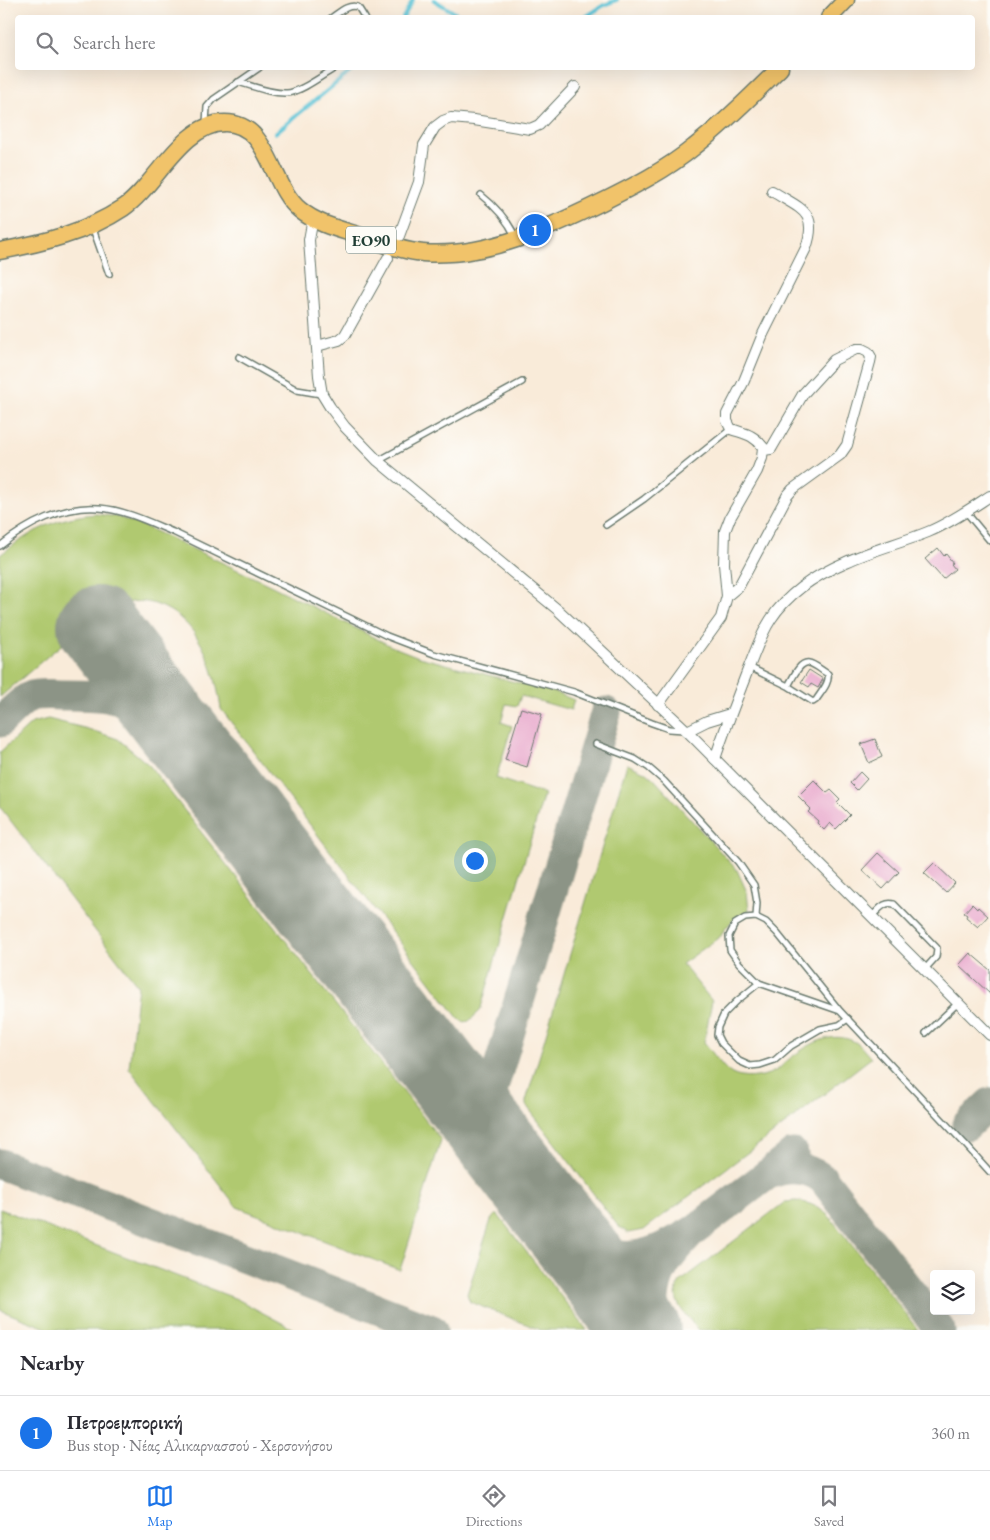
<!DOCTYPE html>
<meta charset="utf-8">
<style>
body{margin:0;font-family:"EB Garamond",serif;background:#f7f7f7;color:#2b2b33}
.controls{position:absolute;right:15px;bottom:15px;display:grid;overflow:hidden;border-radius:5px;box-shadow:0 5px 20px #0002}
.controls button{width:45px;height:45px;display:grid;place-items:center;padding:0;border:0;border-bottom:1px solid #e1e1e2;background:#fff;color:#2b2b33;font:25px sans-serif}
.you{position:absolute;left:474px;top:860px;width:18px;height:18px;margin:-12px;border:4px solid #fff;border-radius:50%;background:#1a73e8;box-shadow:0 0 0 8px #1a73e833}
.badge{display:grid;place-items:center;width:32px;height:32px;border-radius:50%;background:#1a73e8;color:#fff;font-size:16px;font-weight:700}
.pin{position:absolute;translate:-50% -50%;border:2px solid #fff;box-shadow:0 1px 5px #0006}
.list{margin:0;padding:0;list-style:none}
h2{display:flex;justify-content:space-between;align-items:center;height:65px;margin:0;padding:0 20px;font-size:21px}
h2 small{font-size:16px;font-weight:400;color:#7c7c81}
.list li{display:grid;grid-template-columns:32px 1fr auto;gap:15px;align-items:center;box-sizing:border-box;height:75px;padding:0 20px;border-top:1px solid #e1e1e2}
.list b{display:block;font-size:19px;white-space:nowrap}
.list p{margin:0;font-size:16px;white-space:nowrap;color:#7c7c81}
.list em{font-size:16px;font-style:normal;color:#7c7c81}
.icon{flex:none;width:28px;height:28px;fill:none;stroke:currentColor;stroke-width:2;stroke-linecap:round;stroke-linejoin:round}
.map{position:relative;flex:none;width:990px;height:1330px;overflow:hidden}
.search{position:absolute;background:#fff;box-shadow:0 5px 20px #0002;left:15px;right:15px;top:15px;height:55px;display:flex;align-items:center;gap:12px;box-sizing:border-box;padding:0 18px;border-radius:5px;color:#7c7c81;font-size:19px}
.sheet{height:140px;background:#fff}
nav{display:flex;justify-content:space-around;align-items:center;box-sizing:border-box;height:70px;border-top:1px solid #e1e1e2;background:#fff;font-size:14px;color:#7c7c81}
nav a{display:grid;justify-items:center;gap:2px}
nav .on{color:#1a73e8}
.map>svg:first-child{display:block}
</style>
<div class="map">
<svg width="990" height="1330" viewBox="0 0 990 1330">
<rect width="100%" height="100%" fill="#fdfcf7"/>
<filter id="ink" filterUnits="userSpaceOnUse"><feTurbulence type="fractalNoise" baseFrequency=".02" numOctaves="2"/><feDisplacementMap in="SourceGraphic" scale="10" xChannelSelector="R" yChannelSelector="G"/><feConvolveMatrix kernelMatrix="1 2 1 2 8 2 1 2 1" color-interpolation-filters="sRGB"/></filter>
<filter id="wash" filterUnits="userSpaceOnUse"><feTurbulence type="fractalNoise" baseFrequency=".0096" numOctaves="4" result="noise"/><feDisplacementMap in="SourceGraphic" scale="20" xChannelSelector="R" yChannelSelector="G"/><feGaussianBlur stdDeviation="1.12" result="paint"/><feColorMatrix in="noise" values="0 0 0 0 0 0 0 0 0 0 0 0 0 0 0 0 0 1.4 0 .05"/><feComposite in="paint" operator="in"/></filter>
<g filter="url(#wash)">
<rect width="100%" height="100%" fill="#f9ebd9"/>
<!-- green -->
<g fill="#b0c96f" stroke="#688352">
<path d="M96,514L118,517L146,527L272,586L391,646L419,657L557,693L574,700L571,710L521,696L517,706L506,704L501,722L512,726L496,778L544,794L480,1011L469,1021L463,1022L459,1019L221,709C215,667 199,618 155,604C143,600 131,601 118,605C110,608 103,615 95,620C62,642 31,671 0,697V555C31,531 56,517 96,514Z"/>
<polygon points="48,719 88,729 118,739 149,765 441,1140 400,1270 237,1207 129,1068 138,986 0,807 0,752 32,723"/>
<path d="M627,764L647,773L654,779L737,870L747,892L749,911C737,917 727,923 721,936L682,964L712,1001L704,1042C711,1050 723,1069 732,1074C743,1080 762,1078 773,1072C779,1070 783,1064 788,1060C806,1046 831,1029 855,1042C861,1045 866,1053 871,1058L770,1136L649,1226L644,1230L628,1233L618,1226L526,1105V1101Z"/>
<path d="M796,1201C811,1203 817,1206 829,1216L918,1330H698C687,1315 668,1301 680,1282L785,1202Z"/>
<polygon points="0,1209 237,1299 295,1330 51,1330 0,1310"/>
<polygon points="495,1215 498,1215 587,1330 541,1330 470,1302 467,1294 491,1220"/>
</g>
<g fill="none" stroke-linecap="round" stroke-linejoin="round">
<!-- stream -->
<g stroke="#5ac3d6" stroke-width="4">
<polyline points="434,0 463,18"/>
<polyline points="403,18 413,0"/>
<polyline points="584,18 604,5 617,0"/>
<polyline points="275,133 355,68"/>
</g>
<!-- taxiway -->
<g stroke="#8c9486" stroke-width="31">
<path d="M0,722C7,716 21,701 29,697C40,693 53,695 64,695C104,695 133,697 168,718"/>
<polyline points="967,1125 990,1103"/>
<path d="M506,1154C500,1144 492,1133 490,1121C488,1108 492,1093 495,1081L606,712"/>
<path d="M793,1154L768,1174C786,1167 807,1166 823,1179L940,1330"/>
<polyline points="0,1164 432,1330"/>
<path d="M564,1230C618,1266 637,1264 692,1232C660,1266 649,1281 655,1330"/>
<polyline points="692,1232 768,1174"/>
</g>
<!-- runway -->
<polyline stroke="#8c9486" stroke-width="80" points="97,626 641,1330"/>
</g>
<g id="blocks">
<!-- building -->
<g fill="#e9aacd">
<polygon points="938,548 944,556 946,554 953,563 951,564 955,569 943,579 925,559"/>
<polygon points="809,670 823,679 818,688 811,684 809,687 801,682"/>
<polygon points="521,708 542,714 527,767 505,760"/>
<polygon points="875,739 882,757 869,763 861,744"/>
<polygon points="860,772 867,779 857,790 850,783"/>
<polygon points="814,780 827,793 831,790 840,799 837,802 850,815 836,829 830,823 824,830 817,823 818,821 808,812 811,809 798,796"/>
<polygon points="878,853 899,872 883,889 862,870"/>
<polygon points="934,863 955,883 946,893 924,873"/>
<polygon points="972,904 977,909 978,907 988,916 978,927 966,917 967,915 964,913"/>
<polygon points="970,953 990,970 990,994 959,965"/>
</g>
</g>
</g>
<g filter="url(#ink)">
<use href="#blocks" fill-opacity="0" stroke="#6b7a6e" stroke-width="1"/>
<g fill="none" stroke-linecap="round" stroke-linejoin="round">
<defs>
<g id="service">
<path d="M331,18C340,12 347,4 358,7L365,18"/>
<path d="M238,82C253,86 271,94 287,93C301,92 323,75 335,68"/>
<polyline points="206,123 207,107 214,99 259,68"/>
<path d="M481,195C496,207 507,219 515,236"/>
<polyline points="92,226 109,274"/>
<polyline points="239,357 297,390 321,394"/>
<polyline points="378,461 522,382"/>
<polyline points="966,512 990,541"/>
<polyline points="606,525 644,499 731,429"/>
<path d="M0,546C27,524 63,505 99,508C125,510 149,522 173,532L387,636L434,654L574,692L652,723L669,729L684,730"/>
<path d="M749,667L788,686L813,702L816,700C821,692 830,683 828,674C822,671 815,664 809,663C799,661 792,680 788,686"/>
<polyline points="596,744 635,759 649,768 664,781 738,862 754,885 757,903 756,917"/>
<path d="M872,916C879,910 884,901 894,904L937,948L936,957L925,969"/>
<polyline points="759,983 737,1001 724,1014 718,1027 717,1035 721,1043 739,1061 750,1066 760,1065 775,1060 791,1046 820,1029 839,1025 848,1019"/>
<polyline points="840,1011 759,983 739,963 730,950 729,936 735,924 745,918 756,917 766,922 777,933 840,1011 964,1143 990,1172"/>
<polyline points="926,1033 958,1003"/>
</g>
<g id="minor">
<polyline points="313,218 309,240 319,376 322,394 330,407 345,427 378,461 558,610 687,731 990,1035"/>
<polyline points="399,236 419,182 424,145 435,127 443,121 451,118 474,120 530,129 539,125 575,87"/>
<polyline points="317,346 339,340 345,335 388,258"/>
<polyline points="727,596 739,586 787,496 793,489 840,455 847,445 870,362 871,357 868,352 862,349 856,349 834,360 803,394 771,449 763,450"/>
<path d="M658,705L721,618L727,596L724,564L725,531L730,518L757,471L762,458L763,447C753,434 745,434 731,429L727,421V414L744,381L763,334L806,248C819,211 800,209 772,191"/>
<polyline points="687,731 707,721 730,714"/>
<path d="M715,759C725,728 737,698 749,667C756,650 761,634 771,619C788,593 818,574 846,562C872,550 901,543 928,532C950,523 970,509 990,496"/>
</g>
<g id="primary">
<polyline points="829,18 846,0"/>
<path d="M0,251C43,243 87,232 123,208C155,187 182,123 225,123C270,123 270,186 300,210C318,225 343,230 364,237C383,244 403,251 423,253C485,258 547,229 602,202C634,186 666,170 694,147C725,123 752,95 780,68"/>
</g>
</defs>
<!-- service casing -->
<use href="#service" stroke="#6b7a6e" stroke-width="8"/>
<!-- minor casing -->
<use href="#minor" stroke="#6b7a6e" stroke-width="12"/>
<!-- primary casing -->
<use href="#primary" stroke="#6b7a6e" stroke-width="19"/>
<!-- service -->
<use href="#service" stroke="#fff" stroke-width="5"/>
<!-- minor -->
<use href="#minor" stroke="#fff" stroke-width="10"/>
<!-- primary -->
<use href="#primary" stroke="#f1c36a" stroke-width="16"/>
</g>
</g>
<g text-anchor="middle" stroke-width="4" stroke-linejoin="round" paint-order="stroke">
<!-- shield labels -->
<rect fill="#fdfcf7" stroke="#62766e" stroke-width="1" x="346" y="226.5" width="50" height="27" rx="4"/>
<g font-size="16" font-weight="bold" fill="#1f3d34">
<text x="371" y="246">ΕΟ90</text>
</g>
</g>
</svg>
<div class="controls">
<button><svg class="icon" aria-label="layers" viewBox="0 0 24 24"><path d="M12 4l9 5-9 5-9-5zM3 14l9 5 9-5"/></svg></button>
</div>
<div class="you"></div>
<div class="pin badge" style="left:535px;top:230px">1</div>
<div class="search"><svg class="icon" aria-label="search" viewBox="0 0 24 24"><circle cx="10" cy="10" r="6"/><path d="M15 15l6 6"/></svg>Search here</div>
</div>
<section class="sheet">
<h2>Nearby<small></small></h2>
<ul class="list">
<li><span class="badge">1</span><div><b>Πετροεμπορική</b><p>Bus stop · Νέας Αλικαρνασσού - Χερσονήσου</p></div><em>360 m</em></li>
</ul>
</section>
<nav>
<a class="on"><svg class="icon" aria-label="map" viewBox="0 0 24 24"><path d="M3 6l6-2 6 2 6-2v14l-6 2-6-2-6 2zM9 4v14M15 6v14"/></svg>Map</a>
<a><svg class="icon" aria-label="directions" viewBox="0 0 24 24"><path d="M12 3l9 9-9 9-9-9zM9 14v-3h6M13 9l2 2-2 2"/></svg>Directions</a>
<a><svg class="icon" aria-label="saved" viewBox="0 0 24 24"><path d="M7 4h10v16l-5-4-5 4z"/></svg>Saved</a>
</nav>
